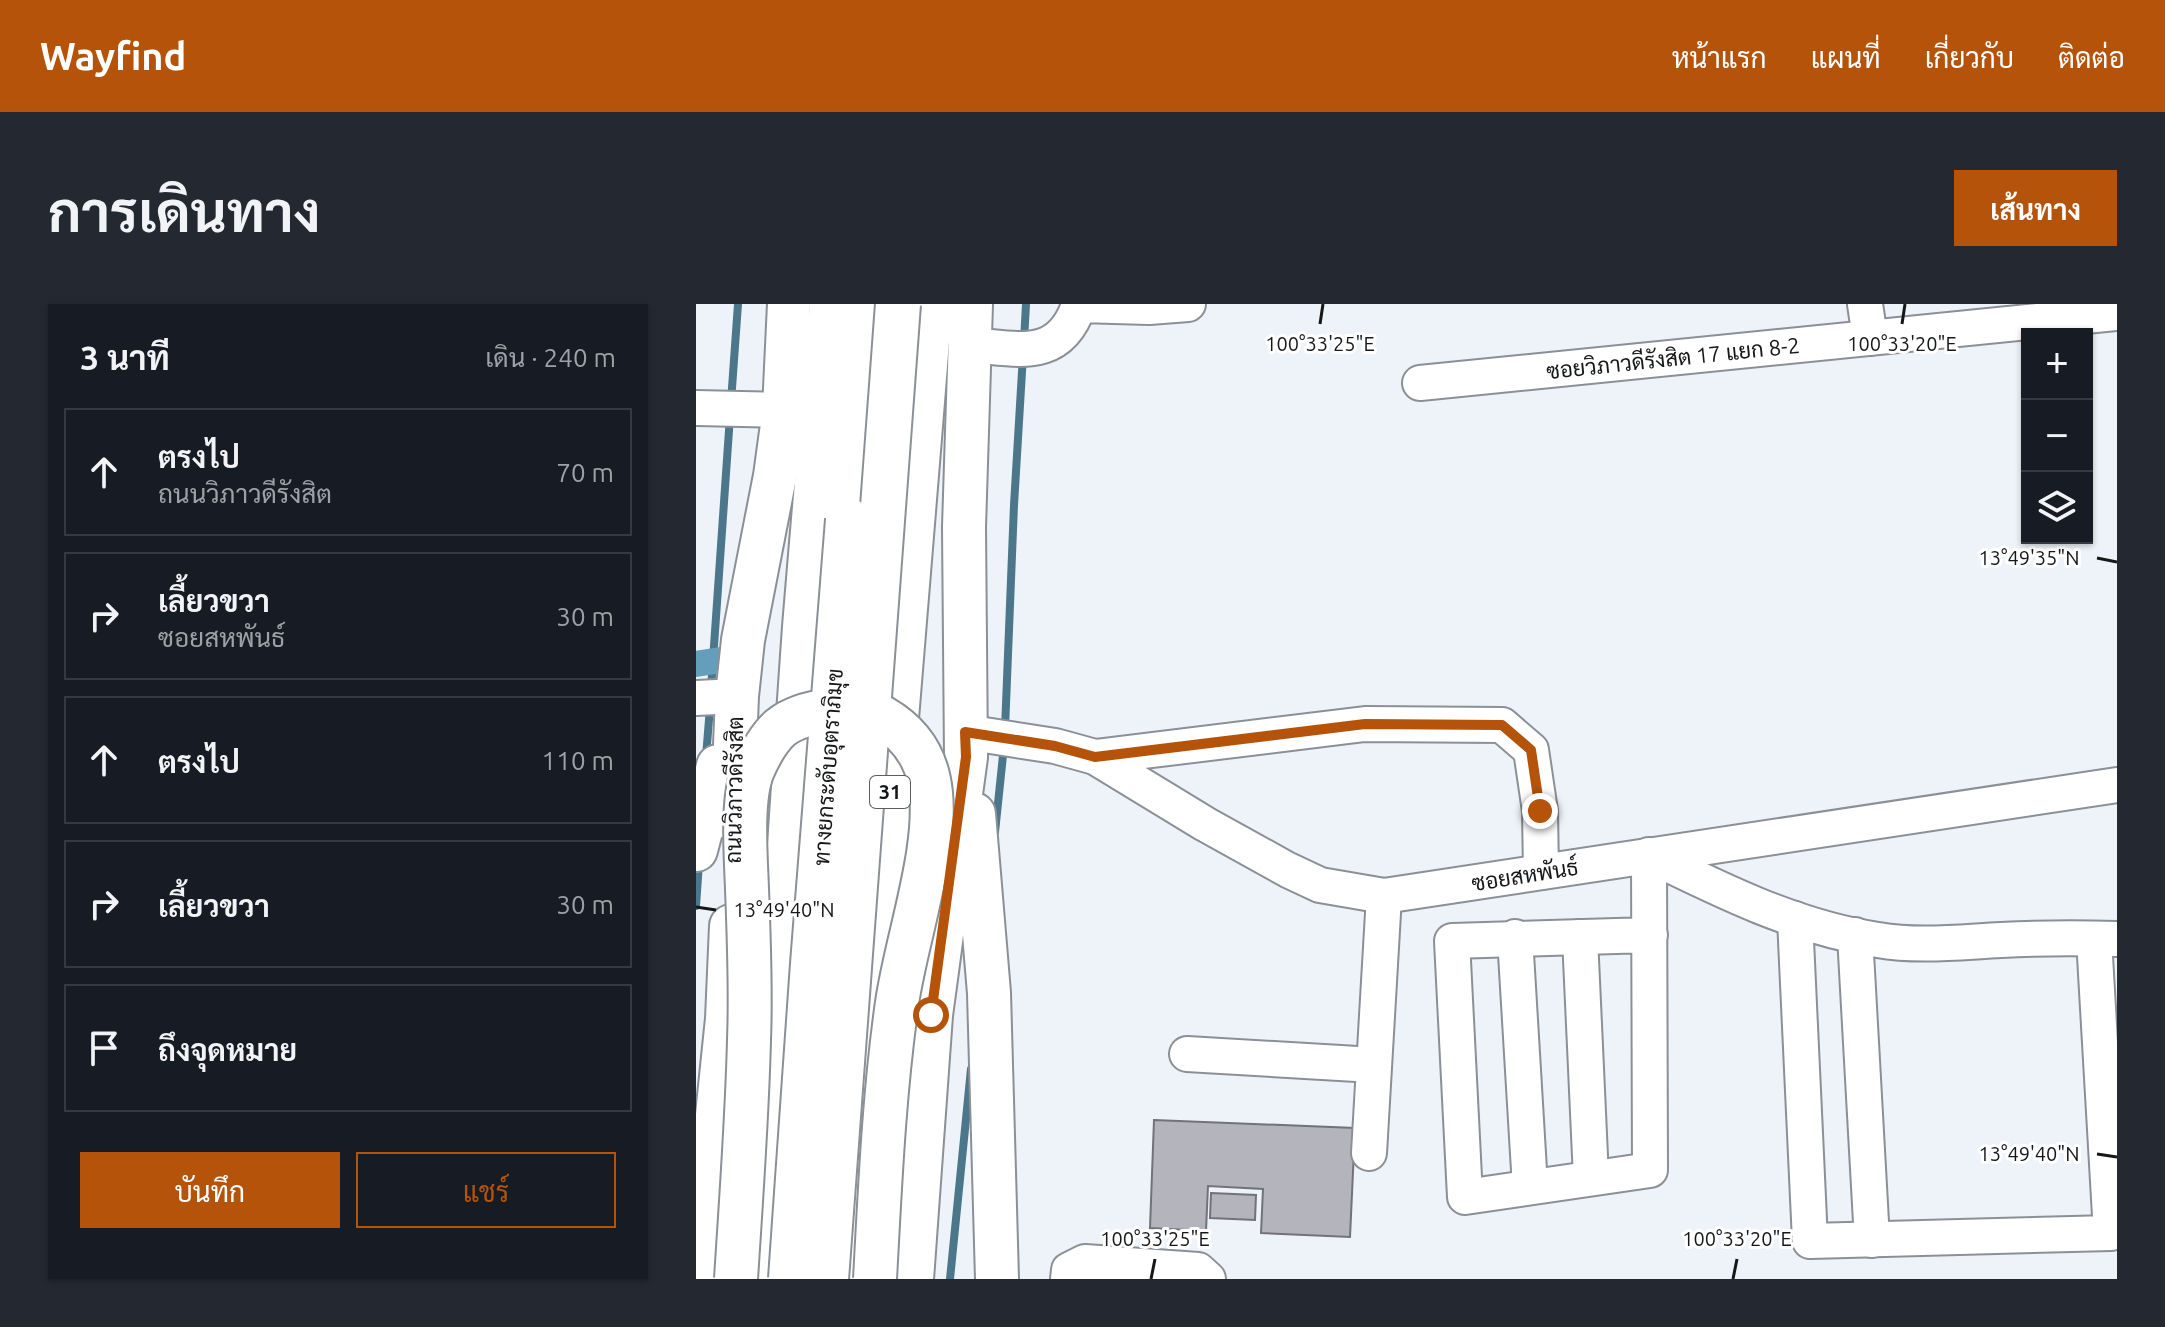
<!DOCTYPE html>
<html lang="th">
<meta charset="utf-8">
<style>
body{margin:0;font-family:Ubuntu,Sarabun,sans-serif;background:#242831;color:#f1f3f6}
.controls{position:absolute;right:24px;top:24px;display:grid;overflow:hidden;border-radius:0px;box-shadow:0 2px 6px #0004}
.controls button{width:72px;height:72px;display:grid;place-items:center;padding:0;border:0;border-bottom:2px solid #363941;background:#171b24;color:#f1f3f6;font:40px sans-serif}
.stop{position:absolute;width:24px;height:24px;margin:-18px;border:6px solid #b45309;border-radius:50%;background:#fff}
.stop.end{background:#b45309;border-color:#fff;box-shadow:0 2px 8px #0008}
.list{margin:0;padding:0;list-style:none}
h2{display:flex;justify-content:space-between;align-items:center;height:104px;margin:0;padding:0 32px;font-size:34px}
h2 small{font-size:26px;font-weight:400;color:#9ea1a6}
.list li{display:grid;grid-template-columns:52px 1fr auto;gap:24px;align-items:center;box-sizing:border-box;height:128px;margin:0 16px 16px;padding:0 16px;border:2px solid #363941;border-radius:0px}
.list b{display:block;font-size:30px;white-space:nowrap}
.list p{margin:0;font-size:26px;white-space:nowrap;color:#9ea1a6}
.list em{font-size:26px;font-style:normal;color:#9ea1a6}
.actions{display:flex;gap:16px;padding:24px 32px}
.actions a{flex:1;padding:18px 0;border:2px solid #b45309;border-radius:0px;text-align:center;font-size:28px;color:#b45309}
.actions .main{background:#b45309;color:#fff}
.icon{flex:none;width:44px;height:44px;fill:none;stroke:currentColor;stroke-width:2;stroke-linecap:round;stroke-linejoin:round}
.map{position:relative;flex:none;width:1421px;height:975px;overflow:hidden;border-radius:0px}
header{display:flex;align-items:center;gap:48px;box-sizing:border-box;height:112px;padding:0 40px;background:#b45309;color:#fff}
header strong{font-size:38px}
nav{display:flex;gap:44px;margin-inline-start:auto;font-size:28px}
.intro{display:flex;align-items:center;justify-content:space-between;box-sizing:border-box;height:192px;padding:0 48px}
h1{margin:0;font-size:56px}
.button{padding:20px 36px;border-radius:0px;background:#b45309;color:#fff;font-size:28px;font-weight:700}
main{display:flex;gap:48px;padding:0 48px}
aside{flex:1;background:#171b24;border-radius:0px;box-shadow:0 2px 6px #0004}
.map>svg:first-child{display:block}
</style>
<header>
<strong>Wayfind</strong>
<nav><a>หน้าแรก</a><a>แผนที่</a><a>เกี่ยวกับ</a><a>ติดต่อ</a></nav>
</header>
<div class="intro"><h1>การเดินทาง</h1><a class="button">เส้นทาง</a></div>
<main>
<aside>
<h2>3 นาที<small>เดิน · 240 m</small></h2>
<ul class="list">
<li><svg class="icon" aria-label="ahead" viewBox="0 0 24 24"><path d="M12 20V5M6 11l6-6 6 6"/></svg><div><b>ตรงไป</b><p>ถนนวิภาวดีรังสิต</p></div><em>70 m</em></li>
<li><svg class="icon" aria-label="right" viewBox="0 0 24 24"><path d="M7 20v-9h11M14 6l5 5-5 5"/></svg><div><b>เลี้ยวขวา</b><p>ซอยสหพันธ์</p></div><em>30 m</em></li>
<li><svg class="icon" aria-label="ahead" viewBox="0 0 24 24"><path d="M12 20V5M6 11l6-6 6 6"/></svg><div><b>ตรงไป</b></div><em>110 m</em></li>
<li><svg class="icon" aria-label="right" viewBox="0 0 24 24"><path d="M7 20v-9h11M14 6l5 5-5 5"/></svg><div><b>เลี้ยวขวา</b></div><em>30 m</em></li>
<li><svg class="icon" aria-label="arrive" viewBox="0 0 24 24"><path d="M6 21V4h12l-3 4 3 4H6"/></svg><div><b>ถึงจุดหมาย</b></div></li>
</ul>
<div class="actions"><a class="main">บันทึก</a><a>แชร์</a></div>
</aside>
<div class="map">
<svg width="1421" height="975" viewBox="0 0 1421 975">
<rect width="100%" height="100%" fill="#edf3f9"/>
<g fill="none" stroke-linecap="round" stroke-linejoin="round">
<!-- stream -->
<g stroke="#4c768a" stroke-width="8">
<polyline points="328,37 330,0"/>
<polyline points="35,98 42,0"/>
<polyline points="15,385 34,112"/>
<polyline points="309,425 318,201 327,51"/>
<polyline points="10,453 14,403"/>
<polyline points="299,528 308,442"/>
<polyline points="0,602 3,559"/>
<polyline points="254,975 275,765"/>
</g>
<!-- canal -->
<polyline stroke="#649ebb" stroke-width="26" points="0,360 51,352"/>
</g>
<!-- building -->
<g fill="#b4b4bc" stroke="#727279" stroke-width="2">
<polygon points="458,816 659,824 654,933 565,929 567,885 512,882 510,927 454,924"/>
<polygon points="515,889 560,891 559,916 514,914"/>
</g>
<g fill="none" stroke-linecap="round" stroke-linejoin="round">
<defs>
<g id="minor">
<polyline points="1169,0 1174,34"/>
<path d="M272,41C321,44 363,59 383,1L453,3L492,0"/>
<polyline points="724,79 1421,9"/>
<polyline points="0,104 88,106"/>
<polyline points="0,394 41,392"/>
<polyline points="269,428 359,442 399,453 509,520 592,566 624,581 688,592 1421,481"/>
<polyline points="399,453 669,420 806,421 835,446 844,507 845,568"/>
<polyline points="1099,615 1114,937 1415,929 1398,635"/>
<path d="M954,631L756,637L769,893L954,866L953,551C1026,587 1101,624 1182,636C1222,643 1264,638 1305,636C1344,634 1382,634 1421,635"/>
<polyline points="1159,631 1176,936"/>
<polyline points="819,633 834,883"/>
<polyline points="884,633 895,874"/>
<polyline points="491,750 678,761"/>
<polyline points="673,849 688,592"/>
<polyline points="372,975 373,966 389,958 502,966 512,975"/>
</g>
<g id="major">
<polyline points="278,510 293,689 301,975"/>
<polyline points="36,515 41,392 47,336 79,172 88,106 93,0"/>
<polyline points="0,546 22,462"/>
<polyline points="4,975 31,715 35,622"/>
<polyline points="216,975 235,711 270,453 268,223 275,0"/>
</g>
<g id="highway">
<polyline points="152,216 170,0"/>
<polyline points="64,975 109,323 136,0"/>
<polyline points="154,975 234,0"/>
</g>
</defs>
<!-- minor casing -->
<use href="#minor" stroke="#8b9096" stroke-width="38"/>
<!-- major casing -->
<use href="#major" stroke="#8b9096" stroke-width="46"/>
<!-- highway casing -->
<use href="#highway" stroke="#8b9096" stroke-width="48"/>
<!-- minor -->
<use href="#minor" stroke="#fff" stroke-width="34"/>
<!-- major -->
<use href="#major" stroke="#fff" stroke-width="42"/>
<!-- highway -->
<use href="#highway" stroke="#fff" stroke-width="44"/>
<defs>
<path id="major-bridge" d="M40,975C45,896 51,816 53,736C55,686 53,635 51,585C50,553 45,496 57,466C63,452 72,435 84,424C106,406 161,398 186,413C210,427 227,447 233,476C246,537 210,635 201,699C188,790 184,883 179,975"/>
<g id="highway-bridge">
<polyline points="95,975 117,660 152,216"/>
<polyline points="130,975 202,0"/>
</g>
</defs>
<!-- major-bridge casing -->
<use href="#major-bridge" stroke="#8b9096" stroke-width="46" stroke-linecap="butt"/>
<!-- highway-bridge casing -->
<use href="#highway-bridge" stroke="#8b9096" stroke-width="48" stroke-linecap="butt"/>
<!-- major-bridge -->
<use href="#major-bridge" stroke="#fff" stroke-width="42"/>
<!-- highway-bridge -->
<use href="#highway-bridge" stroke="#fff" stroke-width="44"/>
</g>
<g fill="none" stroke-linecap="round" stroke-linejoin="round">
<!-- route -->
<polyline stroke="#b45309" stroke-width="10" points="235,711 270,453 269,428 359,442 399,453 669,420 806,421 835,446 844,507"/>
</g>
<!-- ticks -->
<path fill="none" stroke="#151719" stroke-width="3" d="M624,20L627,0M1206,20L1209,0M1401,254L1421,258M0,603L20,606M1401,850L1421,853M455,975L459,955M1037,975L1041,955"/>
<g text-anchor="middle" stroke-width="6" stroke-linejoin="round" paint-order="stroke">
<!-- shield labels -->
<rect fill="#fff" stroke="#5b5d5e" stroke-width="2" x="174" y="472" width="40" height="32" rx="6"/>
<g font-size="20" font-weight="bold" fill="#151719">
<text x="194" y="495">31</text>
</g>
<!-- street labels -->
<g font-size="22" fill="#151719" stroke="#fff">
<text transform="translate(977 54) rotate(-6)" y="8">ซอยวิภาวดีรังสิต 17 แยก 8-2</text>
<text transform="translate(132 463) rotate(-86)" y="8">ทางยกระดับอุตราภิมุข</text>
<text transform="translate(38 486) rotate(-89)" y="8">ถนนวิภาวดีรังสิต</text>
<text transform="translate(829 571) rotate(-9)" y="8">ซอยสหพันธ์</text>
</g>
</g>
<g font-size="20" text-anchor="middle" fill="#151719" stroke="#fff" stroke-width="6" stroke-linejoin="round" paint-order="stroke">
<text x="624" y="47">100°33'25"E</text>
<text x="1206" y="47">100°33'20"E</text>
<text x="1333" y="261">13°49'35"N</text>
<text x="88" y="613">13°49'40"N</text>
<text x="1333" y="857">13°49'40"N</text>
<text x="459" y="942">100°33'25"E</text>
<text x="1041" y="942">100°33'20"E</text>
</g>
</svg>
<div class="controls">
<button>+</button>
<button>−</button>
<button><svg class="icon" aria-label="layers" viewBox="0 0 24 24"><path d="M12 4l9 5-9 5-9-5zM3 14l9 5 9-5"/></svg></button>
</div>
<div class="stop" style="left:235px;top:711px"></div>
<div class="stop end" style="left:844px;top:507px"></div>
</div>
</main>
